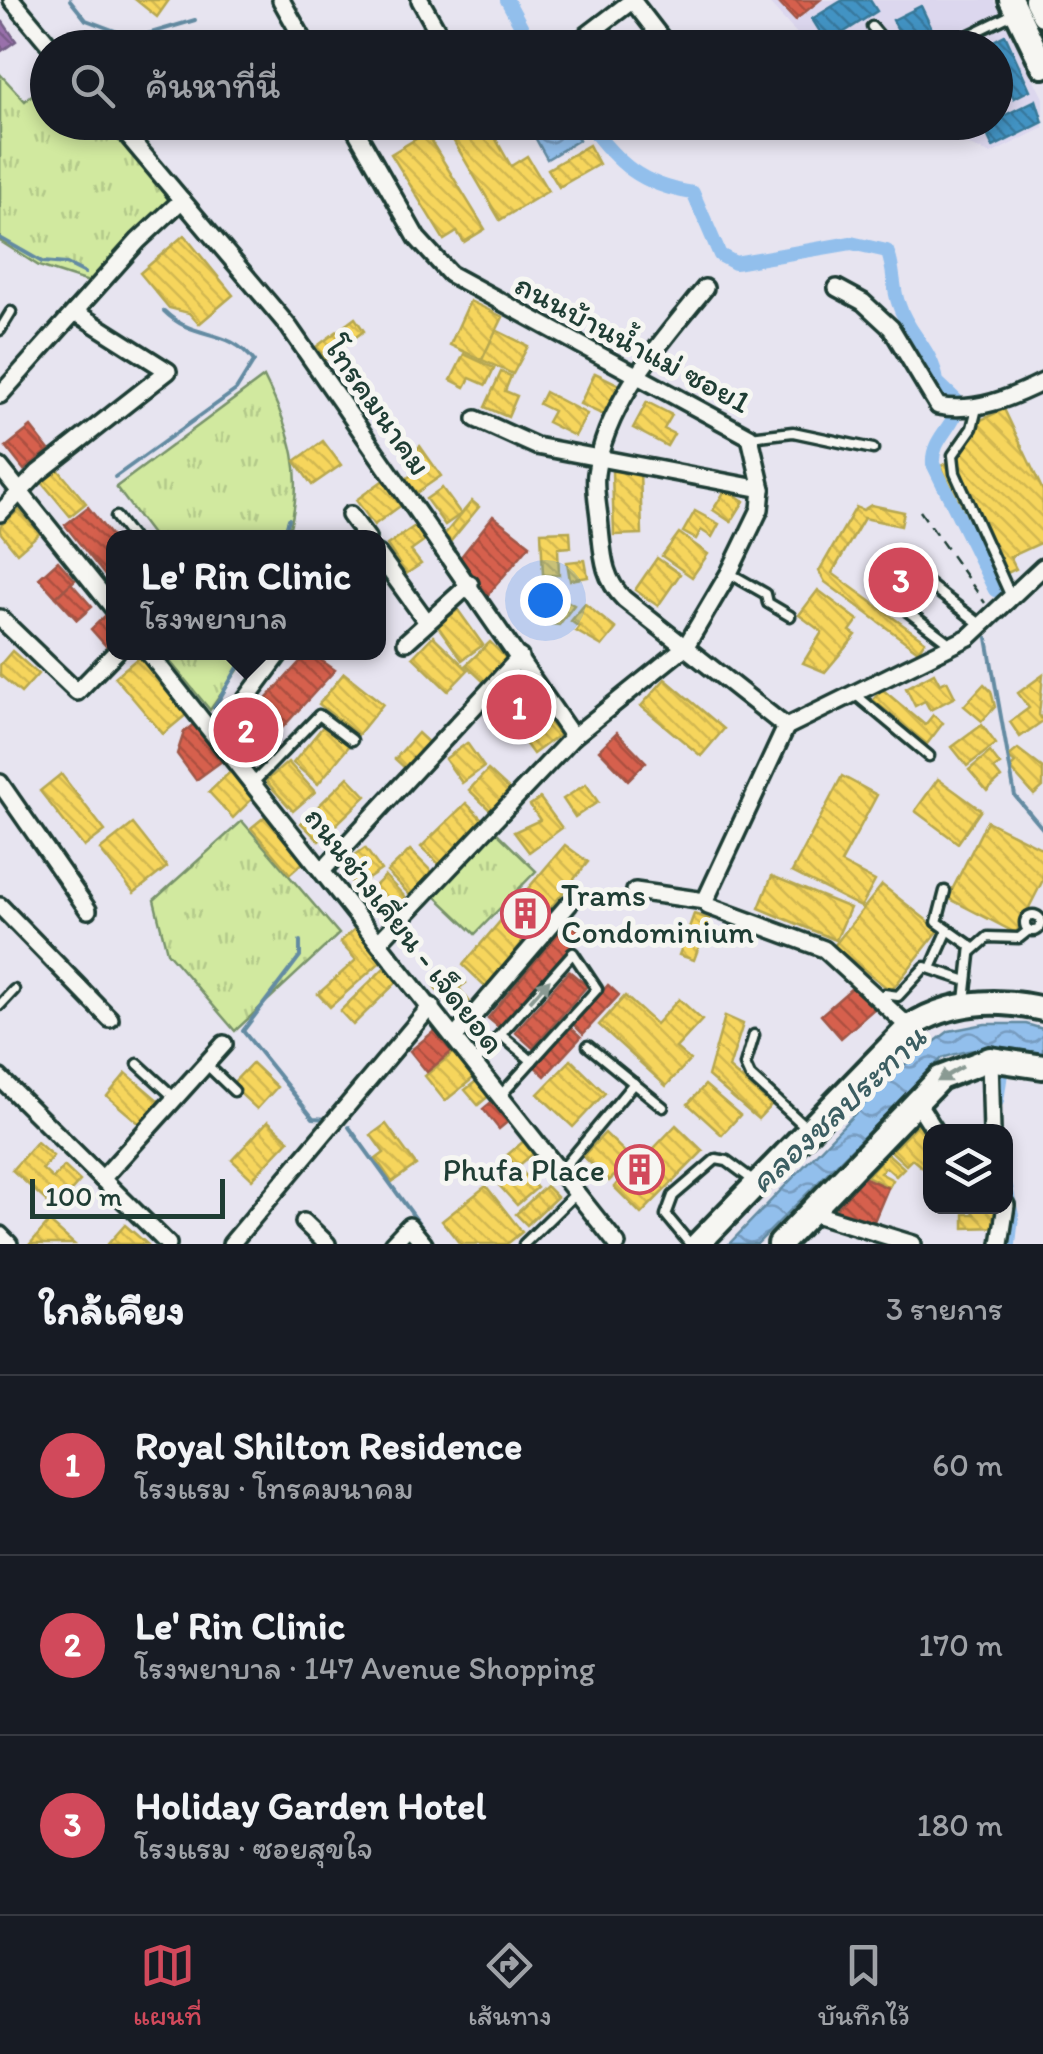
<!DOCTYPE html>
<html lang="th">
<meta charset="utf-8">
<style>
body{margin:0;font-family:Itim,"Playpen Sans Thai",sans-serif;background:#20242c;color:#f1f3f6}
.controls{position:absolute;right:30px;bottom:30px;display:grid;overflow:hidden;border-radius:20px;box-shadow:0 5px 15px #0003}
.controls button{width:90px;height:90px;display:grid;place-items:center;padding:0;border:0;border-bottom:2px solid #363941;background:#171b24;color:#f1f3f6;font:50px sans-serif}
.scale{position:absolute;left:30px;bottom:25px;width:195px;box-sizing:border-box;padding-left:10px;border:5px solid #1f3d34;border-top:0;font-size:28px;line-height:35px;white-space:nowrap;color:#1f3d34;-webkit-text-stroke:8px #f6f6f2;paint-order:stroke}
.you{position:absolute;left:545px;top:600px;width:35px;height:35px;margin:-25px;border:8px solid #fff;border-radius:50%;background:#1a73e8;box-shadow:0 0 0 15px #1a73e833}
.badge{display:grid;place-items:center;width:65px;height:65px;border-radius:50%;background:#d1495b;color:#fff;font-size:32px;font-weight:700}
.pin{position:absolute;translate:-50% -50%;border:5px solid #fff;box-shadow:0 2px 10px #0006}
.popup{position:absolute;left:106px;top:530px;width:280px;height:130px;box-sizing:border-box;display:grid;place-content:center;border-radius:20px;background:#171b24;filter:drop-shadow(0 2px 8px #0005);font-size:32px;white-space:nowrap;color:#9ea1a6}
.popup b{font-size:38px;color:#f1f3f6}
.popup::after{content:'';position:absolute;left:50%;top:100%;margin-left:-20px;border:20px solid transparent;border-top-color:#171b24}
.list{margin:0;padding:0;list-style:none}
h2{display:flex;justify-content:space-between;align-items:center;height:130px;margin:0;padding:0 40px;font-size:42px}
h2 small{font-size:32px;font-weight:400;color:#9ea1a6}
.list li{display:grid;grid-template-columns:65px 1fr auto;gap:30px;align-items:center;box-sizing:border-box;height:180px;padding:0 40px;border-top:2px solid #363941}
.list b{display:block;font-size:38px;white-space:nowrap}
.list p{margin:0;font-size:32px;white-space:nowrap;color:#9ea1a6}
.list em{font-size:32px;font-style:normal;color:#9ea1a6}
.icon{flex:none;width:55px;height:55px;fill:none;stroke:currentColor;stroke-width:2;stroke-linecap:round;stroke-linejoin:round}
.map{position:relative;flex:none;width:1043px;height:1244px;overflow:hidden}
.search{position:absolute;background:#171b24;box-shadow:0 5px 15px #0003;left:30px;right:30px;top:30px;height:110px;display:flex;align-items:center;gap:25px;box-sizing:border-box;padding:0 35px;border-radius:55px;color:#9ea1a6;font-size:38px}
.sheet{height:670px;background:#171b24}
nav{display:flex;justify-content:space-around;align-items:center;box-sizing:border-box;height:140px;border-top:2px solid #363941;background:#171b24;font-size:28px;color:#9ea1a6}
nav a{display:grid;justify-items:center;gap:5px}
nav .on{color:#d1495b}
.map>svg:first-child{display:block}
</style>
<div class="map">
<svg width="1043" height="1244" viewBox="0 0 1043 1244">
<defs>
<pattern id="grass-tufts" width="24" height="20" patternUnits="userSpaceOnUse" patternTransform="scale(2.5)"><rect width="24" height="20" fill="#d1e99f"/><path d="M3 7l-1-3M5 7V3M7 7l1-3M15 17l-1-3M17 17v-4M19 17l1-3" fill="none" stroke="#b3c98a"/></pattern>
<pattern id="water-waves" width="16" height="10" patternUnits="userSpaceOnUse" patternTransform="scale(2.5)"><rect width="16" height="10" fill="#92bfec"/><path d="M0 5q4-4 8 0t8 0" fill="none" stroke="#779cc0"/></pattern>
<pattern id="homes-back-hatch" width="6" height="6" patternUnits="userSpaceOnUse" patternTransform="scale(2.5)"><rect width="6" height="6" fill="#f6d55c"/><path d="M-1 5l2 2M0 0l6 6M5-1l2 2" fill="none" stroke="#d2b851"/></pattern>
<pattern id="shops-back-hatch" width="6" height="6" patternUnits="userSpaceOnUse" patternTransform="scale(2.5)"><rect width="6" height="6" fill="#d6604d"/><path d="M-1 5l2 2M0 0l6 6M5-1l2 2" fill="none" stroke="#ad5041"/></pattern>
<pattern id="offices-back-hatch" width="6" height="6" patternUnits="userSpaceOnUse" patternTransform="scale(2.5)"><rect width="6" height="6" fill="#9970ab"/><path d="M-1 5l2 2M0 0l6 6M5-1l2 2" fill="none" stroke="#7c5d8c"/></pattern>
<pattern id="schools-back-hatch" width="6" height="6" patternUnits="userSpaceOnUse" patternTransform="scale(2.5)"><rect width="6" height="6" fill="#4393c3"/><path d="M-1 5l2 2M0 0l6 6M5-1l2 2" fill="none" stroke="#37799f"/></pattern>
</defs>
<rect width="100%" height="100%" fill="#e7e4f0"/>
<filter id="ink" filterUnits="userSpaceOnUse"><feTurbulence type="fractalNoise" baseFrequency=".01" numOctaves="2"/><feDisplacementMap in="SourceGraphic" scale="20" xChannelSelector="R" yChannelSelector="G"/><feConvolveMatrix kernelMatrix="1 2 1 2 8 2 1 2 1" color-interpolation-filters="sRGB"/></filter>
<g filter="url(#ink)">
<!-- built -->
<polygon fill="#dcd7ee" points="766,0 994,0 1043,98 1043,128 991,154 939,132 935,123 996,122 996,48 809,47"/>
<!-- grass -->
<g fill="url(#grass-tufts)" stroke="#78936a" stroke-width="2.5">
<polygon points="0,74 25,101 47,82 48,122 106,123 175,201 92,283 39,266 0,241"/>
<path d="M264,377C291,431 307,476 287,537H154L116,487Z"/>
<polygon points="163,653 250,653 210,710"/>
<polygon points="242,821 339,934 235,1031 167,952 154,900"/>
<polygon points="496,832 536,871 475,934 434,895"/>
</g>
<!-- water -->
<g fill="url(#water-waves)" stroke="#648ba2" stroke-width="2.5">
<polygon points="544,123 569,123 579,140 547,159 531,130"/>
<path d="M985,1024H1026L1043,1029V1056C1005,1043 980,1046 942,1058L757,1244H729L896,1071L949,1031Z"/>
</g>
<!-- homes -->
<g fill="url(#homes-back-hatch)" stroke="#b6a750" stroke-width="2.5">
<polygon points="136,0 169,0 157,17"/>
<polygon points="106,31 120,48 86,48"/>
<polygon points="457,122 486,122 511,166 527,156 548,191 500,220 446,128"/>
<polygon points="426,133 485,229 464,242 457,232 444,240 391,154"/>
<polygon points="589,145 599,164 559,187 548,169"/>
<polygon points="184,235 233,295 199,324 189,313 169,308 140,273"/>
<polygon points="470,301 503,317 482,360 450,345"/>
<polygon points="355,318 364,331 326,359 316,347"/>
<polygon points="496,330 528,346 513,374 482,360"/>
<polygon points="464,354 494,368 486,385 470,378 465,387 451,380"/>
<polygon points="501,372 511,376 505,391 517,396 508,417 485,407"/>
<polygon points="595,373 622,386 608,417 580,404"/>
<polygon points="545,392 587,414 575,436 547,422 553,411 539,404"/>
<polygon points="647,402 672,415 664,429 674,434 667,446 633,428"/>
<polygon points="1004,409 1043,491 1043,542 1010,557 1016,569 994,579 941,466 957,459 952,449 973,438 968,426"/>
<polygon points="323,441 341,465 312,485 295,461"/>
<polygon points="420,446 441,476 416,493 406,479 414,473 404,458"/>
<polygon points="56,467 86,503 70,516 40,480"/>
<polygon points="640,470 642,534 614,535 612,471"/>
<polygon points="385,479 403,504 374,525 356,500"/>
<polygon points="442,488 461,514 445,525 426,499"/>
<polygon points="726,489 744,501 731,522 713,510"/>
<polygon points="472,501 479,507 451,541 444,535"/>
<polygon points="871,505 904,512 901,526 864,518 832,573 925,641 918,651 825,582 819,571 856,507 863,510"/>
<polygon points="19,510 40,533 17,553 0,532 0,526"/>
<polygon points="695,511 719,524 712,537 701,530 696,539 683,532"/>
<polygon points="415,526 425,541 411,551 421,564 406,574 387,545"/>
<polygon points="570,531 571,547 558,548 559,575 543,575 541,532"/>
<polygon points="679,533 708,554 692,577 662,556"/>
<polygon points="900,556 924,574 916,585 926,593 917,605 907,598 898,610 874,592"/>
<polygon points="657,558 680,574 658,606 635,590"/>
<polygon points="585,560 588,577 570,580 567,562"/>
<polygon points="547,589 574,605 559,625 551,624 538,601"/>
<polygon points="818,590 858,620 850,631 856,635 825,672 803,663 822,632 799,615"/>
<polygon points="585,604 616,629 602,646 576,631 579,627 571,621"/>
<polygon points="458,610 483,645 462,660 437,625"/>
<polygon points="433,636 468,670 448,691 413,657"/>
<polygon points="490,642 507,659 484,682 466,665"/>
<polygon points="12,651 38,674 21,693 0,675 0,665"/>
<polygon points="139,657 187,714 163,734 115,677"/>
<polygon points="344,673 383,704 358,735 319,704"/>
<polygon points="934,673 940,684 947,681 955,697 930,710 925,701 915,706 906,688"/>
<polygon points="1043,675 1039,715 1043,721 1020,737 1010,722 1029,708 1018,693"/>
<polygon points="665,679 724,729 701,756 641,706"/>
<polygon points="984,684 991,691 995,707 982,721 964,706"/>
<polygon points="522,686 541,709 516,728 498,705"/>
<polygon points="882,689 925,725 933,715 943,723 927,744 873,700"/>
<polygon points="543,714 559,735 533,754 517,732"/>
<polygon points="325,724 350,745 318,784 293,763"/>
<polygon points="982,725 996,744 967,766 952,747"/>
<polygon points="418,733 429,743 406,769 395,759"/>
<polygon points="467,743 484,767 462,783 445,759"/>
<polygon points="1018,749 1043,768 1043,787 1034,795 1010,768 1015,763 1008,757"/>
<polygon points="990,752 1000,765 994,769 1001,778 987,791 969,770"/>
<polygon points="288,762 315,792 293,811 266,781"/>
<polygon points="488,770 514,794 494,814 469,790"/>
<polygon points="231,771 255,796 233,818 209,792"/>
<polygon points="61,774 105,831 84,847 40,791"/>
<polygon points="842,776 877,795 841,863 875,881 861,907 792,872"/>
<polygon points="348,777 366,796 319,841 301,823"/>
<polygon points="938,779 981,810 958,843 915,811"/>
<polygon points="586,784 598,802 575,817 563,799"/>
<polygon points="540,798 562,828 529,852 514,832 540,820 530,805"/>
<polygon points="466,803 485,822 441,866 421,847"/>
<polygon points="268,814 306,860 290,874 251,828"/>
<polygon points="987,821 1043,849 1043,880 1016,933 948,898"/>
<polygon points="133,824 167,867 134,893 100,850"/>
<polygon points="565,845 588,862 486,987 463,965"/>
<polygon points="365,848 381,870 365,881 370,888 361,894 340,866"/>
<polygon points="410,850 432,872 410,895 387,872"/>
<polygon points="385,876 408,900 389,920 365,896"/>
<polygon points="772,876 850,908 836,940 759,908"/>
<polygon points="882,885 939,930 891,991 834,946"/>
<polygon points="694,914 709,919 694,960 679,955"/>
<polygon points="357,927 385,958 330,1007 318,994 356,960 340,942"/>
<polygon points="387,965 400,979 353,1025 340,1011"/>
<polygon points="456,969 466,983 459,988 469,1001 454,1012 434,986"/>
<polygon points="625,996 656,1024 679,999 702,1020 676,1048 690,1060 666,1086 599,1025"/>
<polygon points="725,1016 743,1024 729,1068 771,1105 758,1119 708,1076"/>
<polygon points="457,1050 477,1075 445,1101 425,1076"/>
<polygon points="571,1060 605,1093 573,1127 538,1094"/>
<polygon points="252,1063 277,1087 257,1109 231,1085"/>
<polygon points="126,1073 160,1102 141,1125 107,1096"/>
<polygon points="479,1079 491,1094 478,1105 465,1090"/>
<polygon points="705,1085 740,1115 722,1135 688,1104"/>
<polygon points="923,1119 930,1136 930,1160 924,1169 912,1159 906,1165 891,1151"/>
<polygon points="268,1121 289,1140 252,1179 232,1160"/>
<polygon points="386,1124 416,1165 392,1182 376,1159 384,1153 371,1135"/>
<polygon points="676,1125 703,1151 641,1214 614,1187 619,1181 614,1176 609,1181 583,1156 605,1133 638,1165"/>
<polygon points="525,1140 535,1152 517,1167 506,1156"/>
<polygon points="37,1142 53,1156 42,1169 53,1179 64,1166 80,1181 55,1209 12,1170"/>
<polygon points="887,1153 904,1168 896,1176 886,1167 880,1173 893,1180 889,1187 867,1176"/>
<polygon points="518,1167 537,1188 517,1205 498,1184"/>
<polygon points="486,1186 522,1232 507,1244 460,1244 442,1221"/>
<polygon points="546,1186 557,1197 527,1225 516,1214"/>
<polygon points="969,1206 999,1206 1000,1227 964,1228 964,1214 974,1214"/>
<polygon points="49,1222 74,1244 30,1244"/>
<polygon points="125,1225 147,1244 108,1244"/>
</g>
<!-- shops -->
<g fill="url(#shops-back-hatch)" stroke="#9f5646" stroke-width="2.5">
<polygon points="776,0 820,0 795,20"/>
<polygon points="31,427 49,450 24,470 6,447"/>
<polygon points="88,507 114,540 114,587 65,525"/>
<polygon points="493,516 530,545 486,597 460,558"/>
<polygon points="58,561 75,580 56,597 39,578"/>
<polygon points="71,583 92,607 77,620 56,597"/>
<polygon points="106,615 114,624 114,639 106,646 91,629"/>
<polygon points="309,652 335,670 253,760 230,739"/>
<polygon points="195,723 222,761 196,780 177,754 184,732"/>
<polygon points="617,732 646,762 628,780 599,750"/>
<polygon points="568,922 581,933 501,1029 488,1018"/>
<polygon points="569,971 587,986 533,1048 515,1032"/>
<polygon points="608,985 619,995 583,1034 573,1024"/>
<polygon points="853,987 874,1009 841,1038 821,1015"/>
<polygon points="570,1027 581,1037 545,1076 534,1066"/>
<polygon points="438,1028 455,1049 427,1072 410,1051"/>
<polygon points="495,1099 511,1119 499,1129 483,1109"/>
<polygon points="863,1177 888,1188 872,1226 832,1214"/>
</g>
<!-- offices -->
<polygon fill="url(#offices-back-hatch)" stroke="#746187" stroke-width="2.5" points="3,22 16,41 0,52 0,24"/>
<!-- schools -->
<g fill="url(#schools-back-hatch)" stroke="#387998" stroke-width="2.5">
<polygon points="843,0 870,0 877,11 827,43 812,19"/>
<polygon points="921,6 941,48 907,48 893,20"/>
<polygon points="1005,35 1030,90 1014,98 996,66 996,48 980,48"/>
<polygon points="1036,100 1043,122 993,147 983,126"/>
</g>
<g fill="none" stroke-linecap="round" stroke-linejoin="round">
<!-- stream -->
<g stroke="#648ba2" stroke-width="4">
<polyline points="70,0 86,20 134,38 195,20"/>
<polyline points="0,238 42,262 67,264 85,273"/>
<path d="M115,477L236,390L254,361C227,326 195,342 164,311"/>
<polyline points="283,538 289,519"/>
<polyline points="987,638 1015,796 1043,829"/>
<polyline points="214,708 247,652"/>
<polyline points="300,941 300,956 243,1031 313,1118 329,1119"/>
<polyline points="349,1127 434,1244"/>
</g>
<!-- canal -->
<g stroke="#92bfec" stroke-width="14">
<polyline points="507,0 533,48"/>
<path d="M587,122C618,164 641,185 693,193L720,255L735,263L851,243L887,251C895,269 892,288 899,305C908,334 933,350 937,382L958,402C956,427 931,438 933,464L995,590"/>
<polyline points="997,1101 1001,1073"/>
<polyline points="1006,1187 1012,1216 1009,1244"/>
</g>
<defs>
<g id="service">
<polyline points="872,27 890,48"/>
<polyline points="961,48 957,41 1013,14"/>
<polyline points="0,330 11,312"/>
<polyline points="977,408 972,428 953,455 955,473 1012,599"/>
<polyline points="750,437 793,432 873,449"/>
<polyline points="116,517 132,538"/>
<polyline points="729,573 766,594 768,603 790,616"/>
<polyline points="922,590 927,583 980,624"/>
<polyline points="913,602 906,610 952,645"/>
<polyline points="856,695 929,756"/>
<polyline points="253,783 319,715 352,740"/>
<polyline points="945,891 937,922 971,946 965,1001"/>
<circle cx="1033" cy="923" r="8"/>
<polyline points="971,952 988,937 1019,938 1029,930"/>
<polyline points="931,968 948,930"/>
<polyline points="880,998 884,994 898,996 925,967 967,981"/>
<polyline points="0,1005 14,990"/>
<polyline points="501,1035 532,1061"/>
<polyline points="754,1035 745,1065 750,1076 807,1128"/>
<polyline points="588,1046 663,1107"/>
<polyline points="475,1063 573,953 597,989 501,1095"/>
<polyline points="138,1064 175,1098"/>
<polyline points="206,1064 234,1091"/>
<polyline points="560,1172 634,1083"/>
<polyline points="524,1244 576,1193"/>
<polyline points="690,1244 666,1215 673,1196 716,1159 727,1161 754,1181"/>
</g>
<g id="minor">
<polyline points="12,0 52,48"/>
<polyline points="281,0 308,48"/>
<polyline points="420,0 447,48"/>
<polyline points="632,0 669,48"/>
<polyline points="570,48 633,0"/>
<polyline points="116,122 289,327 573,737"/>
<polyline points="351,122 417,238 450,274 750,437 762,489 760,509 729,573 686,646 573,737 380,941"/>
<polyline points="615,127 621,122"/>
<path d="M705,288C662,341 605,403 596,474C594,491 599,510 600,528C603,556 603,578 624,599L786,727"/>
<path d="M837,288L863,302L891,328L938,406C975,413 1011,398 1043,382"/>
<polyline points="0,395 138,241 182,200"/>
<polyline points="476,419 536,446 762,489"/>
<polyline points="0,467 114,609"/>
<polyline points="0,513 38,473 168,371 75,312"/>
<polyline points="350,515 367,538"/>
<polyline points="378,554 427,622"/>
<polyline points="0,618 77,692 116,652"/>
<polyline points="406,642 470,584"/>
<polyline points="148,652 617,1244"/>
<polyline points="786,727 705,901 708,906 824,949 909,1027"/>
<polyline points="786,727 969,637 1043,567"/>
<polyline points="217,738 281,652"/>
<polyline points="0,783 88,910"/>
<polyline points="323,870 520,657"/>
<polyline points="635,891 705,901"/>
<polyline points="0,906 110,1019"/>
<polyline points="455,1037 569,904"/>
<polyline points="990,1059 992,1132"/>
<polyline points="0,1078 168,1244"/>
<polyline points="915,1099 936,1132"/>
<polyline points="102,1179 224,1044"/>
<polyline points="809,1212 913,1244"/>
<polyline points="304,1222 327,1244"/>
<polyline points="0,1235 9,1244"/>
<polyline points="231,1244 431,1006"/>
<polyline points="392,1244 409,1226 424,1244"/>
<polyline points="1000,1244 1006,1205"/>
</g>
<g id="primary">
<polyline points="1011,0 1043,66"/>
<polyline points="1036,0 1043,14"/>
<path d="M698,1244L909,1027C951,1000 996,998 1043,1009"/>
<polyline points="780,1244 940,1078 990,1059 1043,1067"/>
</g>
</defs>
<!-- service casing -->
<use href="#service" stroke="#1f3d34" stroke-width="15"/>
<!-- minor casing -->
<use href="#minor" stroke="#1f3d34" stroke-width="22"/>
<!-- primary casing -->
<use href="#primary" stroke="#1f3d34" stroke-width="30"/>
<!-- path -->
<polyline stroke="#1f3d34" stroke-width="2.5" stroke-dasharray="10 8" stroke-linecap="butt" points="920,511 985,603"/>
<!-- service -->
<use href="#service" stroke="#f6f6f2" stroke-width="8"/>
<!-- minor -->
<use href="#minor" stroke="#f6f6f2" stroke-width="15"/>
<!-- primary -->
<use href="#primary" stroke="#f6f6f2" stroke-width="22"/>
</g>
<!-- one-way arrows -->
<defs><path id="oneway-solid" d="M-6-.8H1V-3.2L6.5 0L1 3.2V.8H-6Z" transform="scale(2.5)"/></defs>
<g fill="#8a9a93">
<use href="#oneway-solid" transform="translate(540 990) rotate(-48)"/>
<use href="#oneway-solid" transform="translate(950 1074) rotate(150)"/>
</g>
</g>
<!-- icons -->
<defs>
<symbol id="building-ring" viewBox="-11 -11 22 22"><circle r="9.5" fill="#f6f6f2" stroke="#d1495b" stroke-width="1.5"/><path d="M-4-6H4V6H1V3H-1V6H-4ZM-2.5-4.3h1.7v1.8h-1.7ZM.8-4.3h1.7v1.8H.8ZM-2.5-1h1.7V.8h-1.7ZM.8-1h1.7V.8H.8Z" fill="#d1495b"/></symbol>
</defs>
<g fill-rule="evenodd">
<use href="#building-ring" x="498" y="886" width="55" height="55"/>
<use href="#building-ring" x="612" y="1142" width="55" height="55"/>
</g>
<g text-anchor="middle" stroke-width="10" stroke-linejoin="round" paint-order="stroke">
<!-- street labels -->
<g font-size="32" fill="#1f3d34" stroke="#f6f6f2">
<text transform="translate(633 343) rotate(28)" y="11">ถนนบ้านน้ำแม่ ซอย1</text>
<text transform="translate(378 406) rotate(55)" y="11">โทรคมนาคม</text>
<text transform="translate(405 930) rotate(52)" y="11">ถนนช่างเคี่ยน - เจ็ดยอด</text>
</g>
<!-- poi labels -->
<g font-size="32" fill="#1f3d34" stroke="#f6f6f2" text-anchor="start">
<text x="561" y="906">Trams<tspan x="561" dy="37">Condominium</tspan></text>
<text x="605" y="1181" text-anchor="end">Phufa Place</text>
</g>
<!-- water labels -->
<g font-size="35" font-style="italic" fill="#3c5e62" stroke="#f6f6f2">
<text transform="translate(837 1109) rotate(-43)" y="12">คลองชลประทาน</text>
</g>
</g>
</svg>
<div class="controls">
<button><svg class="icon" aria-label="layers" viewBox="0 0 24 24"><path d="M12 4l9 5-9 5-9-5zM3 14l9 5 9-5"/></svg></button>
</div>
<div class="scale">100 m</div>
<div class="you"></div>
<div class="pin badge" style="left:519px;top:707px">1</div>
<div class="pin badge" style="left:246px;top:730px">2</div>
<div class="popup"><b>Le' Rin Clinic</b>โรงพยาบาล</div>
<div class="pin badge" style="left:901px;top:580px">3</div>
<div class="search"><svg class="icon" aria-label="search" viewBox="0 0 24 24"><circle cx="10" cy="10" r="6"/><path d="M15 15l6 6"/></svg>ค้นหาที่นี่</div>
</div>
<section class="sheet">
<h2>ใกล้เคียง<small>3 รายการ</small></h2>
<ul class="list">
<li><span class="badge">1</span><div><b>Royal Shilton Residence</b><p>โรงแรม · โทรคมนาคม</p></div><em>60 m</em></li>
<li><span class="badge">2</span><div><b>Le' Rin Clinic</b><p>โรงพยาบาล · 147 Avenue Shopping</p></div><em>170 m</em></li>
<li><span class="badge">3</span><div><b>Holiday Garden Hotel</b><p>โรงแรม · ซอยสุขใจ</p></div><em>180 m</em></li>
</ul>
</section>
<nav>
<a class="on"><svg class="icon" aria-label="map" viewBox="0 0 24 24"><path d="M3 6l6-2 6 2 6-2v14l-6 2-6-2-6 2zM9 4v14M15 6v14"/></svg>แผนที่</a>
<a><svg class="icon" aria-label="directions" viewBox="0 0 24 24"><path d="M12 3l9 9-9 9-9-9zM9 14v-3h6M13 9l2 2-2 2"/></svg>เส้นทาง</a>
<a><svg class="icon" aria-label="saved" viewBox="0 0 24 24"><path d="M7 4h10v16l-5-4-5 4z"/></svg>บันทึกไว้</a>
</nav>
